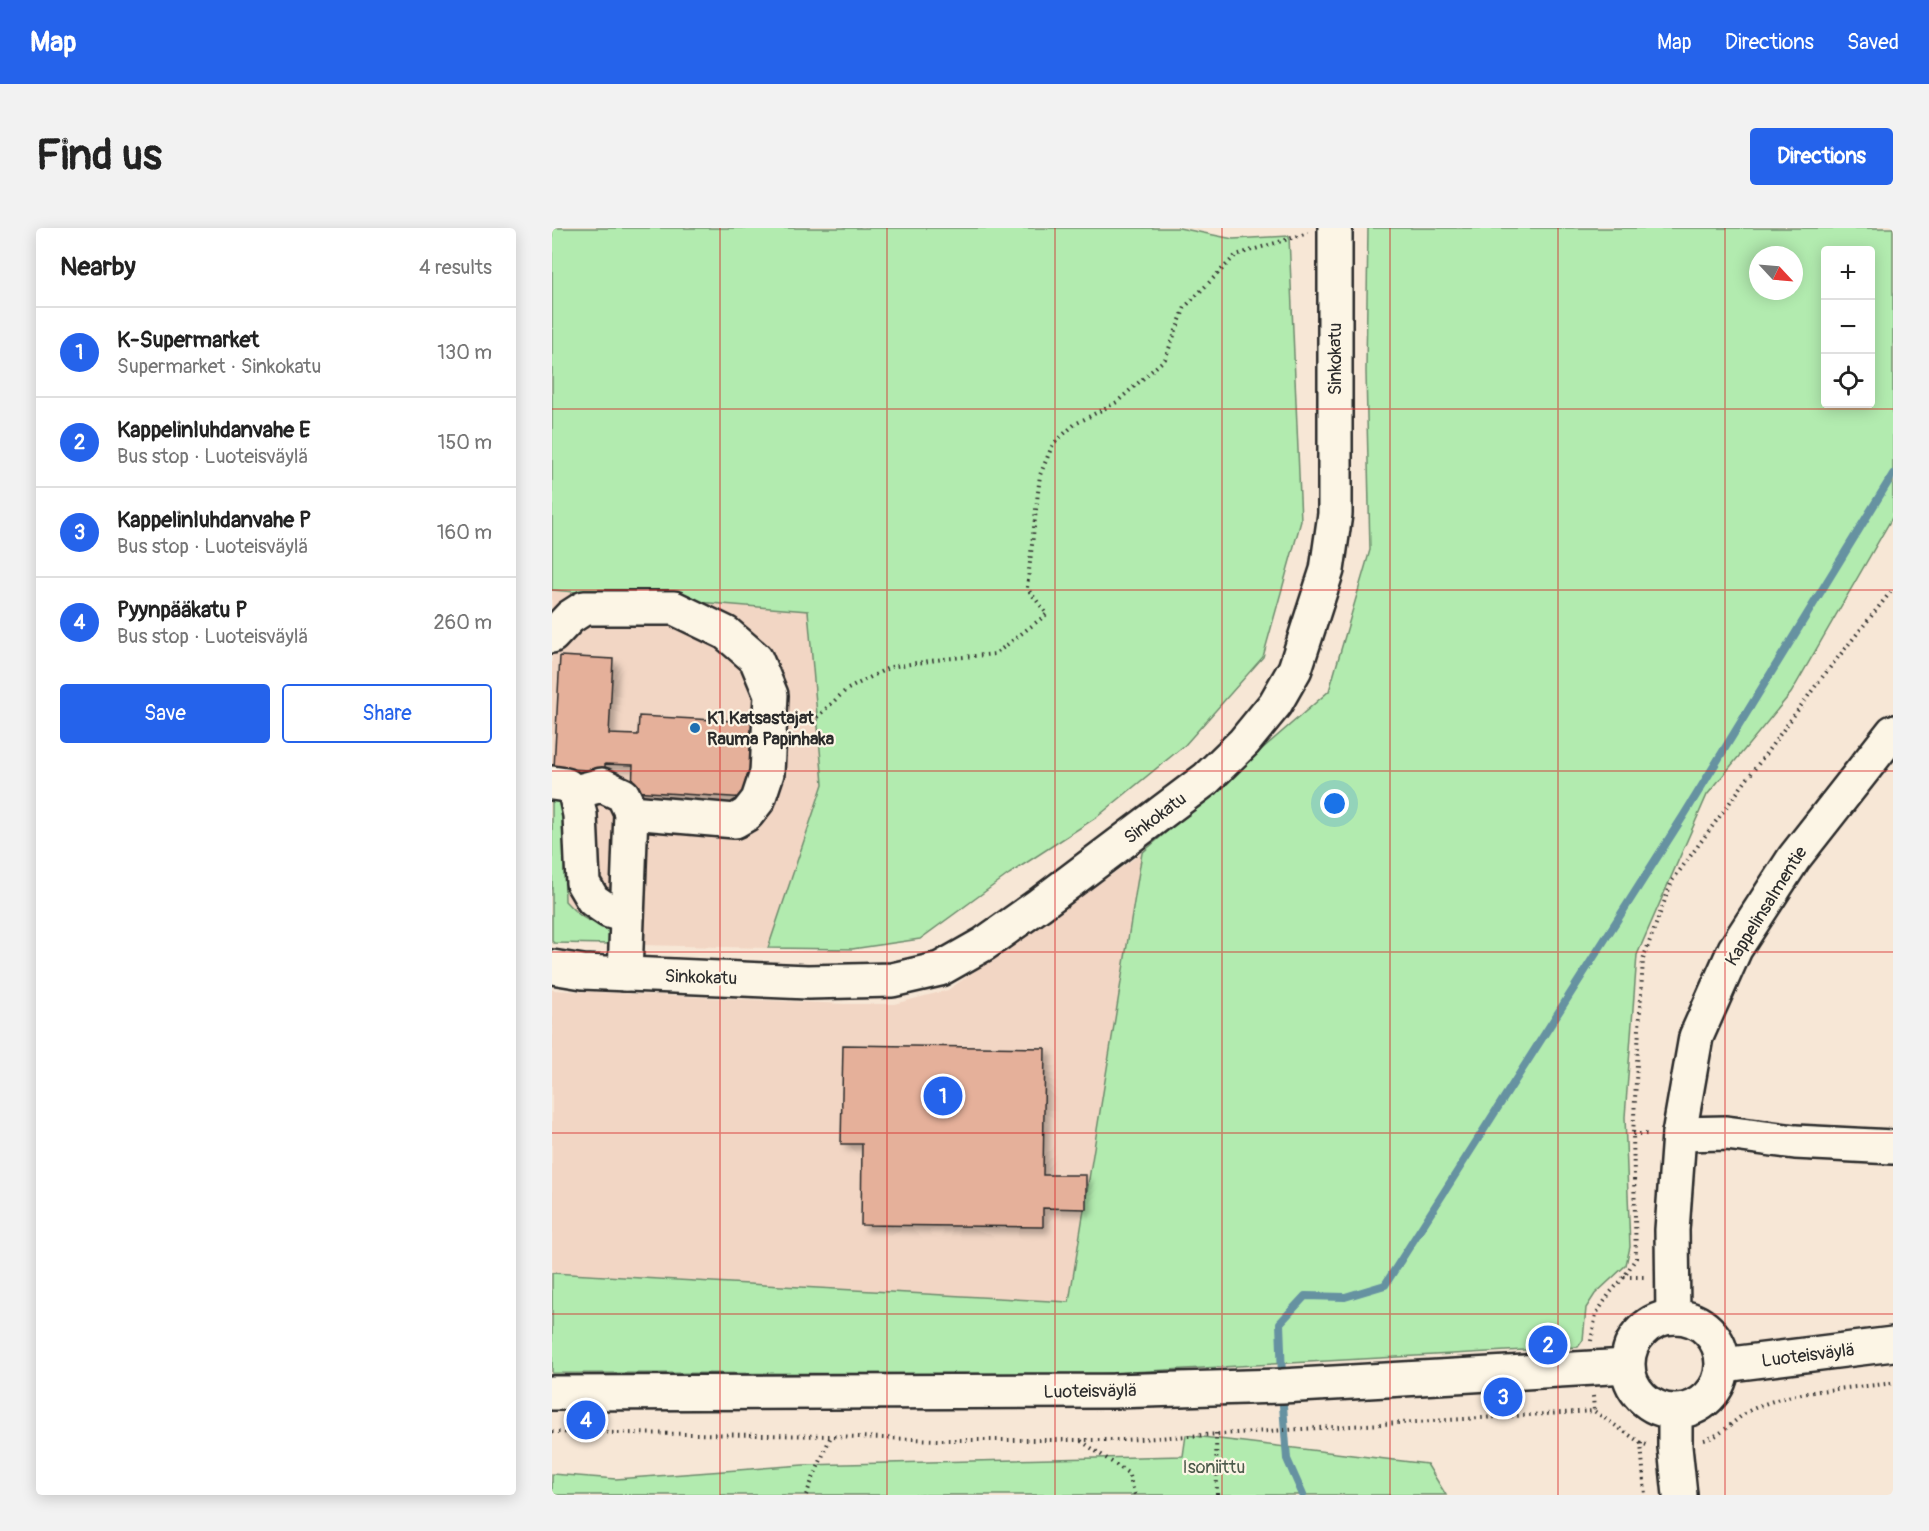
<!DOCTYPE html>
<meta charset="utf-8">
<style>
body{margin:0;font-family:Pangolin,sans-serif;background:#f2f2f2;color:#222}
.controls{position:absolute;right:18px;top:18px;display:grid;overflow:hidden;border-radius:6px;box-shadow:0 3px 15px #0003}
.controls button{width:54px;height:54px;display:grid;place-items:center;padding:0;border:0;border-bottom:2px solid #e0e0e0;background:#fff;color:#222;font:30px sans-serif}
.compass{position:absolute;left:1197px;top:18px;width:54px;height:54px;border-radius:50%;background:#fff;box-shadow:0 3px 15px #0003;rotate:116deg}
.you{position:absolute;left:783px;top:576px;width:21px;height:21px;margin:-15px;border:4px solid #fff;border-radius:50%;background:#1a73e8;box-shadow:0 0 0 9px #1a73e833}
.badge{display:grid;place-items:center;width:39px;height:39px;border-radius:50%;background:#2563eb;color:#fff;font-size:20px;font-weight:700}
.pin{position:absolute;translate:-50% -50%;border:3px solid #fff;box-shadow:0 2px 6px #0006}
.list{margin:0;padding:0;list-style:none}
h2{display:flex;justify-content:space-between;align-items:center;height:78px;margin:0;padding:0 24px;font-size:26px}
h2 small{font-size:20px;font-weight:400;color:#767676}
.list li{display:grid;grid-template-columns:39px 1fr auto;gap:18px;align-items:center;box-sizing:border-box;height:90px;padding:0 24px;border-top:2px solid #e0e0e0}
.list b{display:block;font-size:22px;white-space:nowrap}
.list p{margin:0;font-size:20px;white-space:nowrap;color:#767676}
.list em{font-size:20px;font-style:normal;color:#767676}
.actions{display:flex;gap:12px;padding:18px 24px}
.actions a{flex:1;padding:14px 0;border:2px solid #2563eb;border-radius:6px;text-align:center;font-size:21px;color:#2563eb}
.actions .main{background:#2563eb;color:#fff}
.icon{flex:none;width:33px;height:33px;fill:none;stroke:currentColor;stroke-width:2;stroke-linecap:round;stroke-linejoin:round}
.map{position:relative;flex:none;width:1341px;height:1267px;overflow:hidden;border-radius:6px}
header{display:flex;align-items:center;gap:36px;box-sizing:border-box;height:84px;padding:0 30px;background:#2563eb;color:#fff}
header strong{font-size:28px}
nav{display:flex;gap:33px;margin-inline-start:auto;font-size:21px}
.intro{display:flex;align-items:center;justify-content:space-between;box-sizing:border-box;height:144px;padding:0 36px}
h1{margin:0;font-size:42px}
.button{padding:15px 27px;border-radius:6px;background:#2563eb;color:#fff;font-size:21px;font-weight:700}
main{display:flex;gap:36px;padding:0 36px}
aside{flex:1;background:#fff;border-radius:6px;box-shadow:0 3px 15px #0003}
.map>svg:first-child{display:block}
</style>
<header>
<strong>Map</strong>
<nav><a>Map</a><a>Directions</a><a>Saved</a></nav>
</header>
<div class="intro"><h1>Find us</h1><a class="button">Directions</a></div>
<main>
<aside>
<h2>Nearby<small>4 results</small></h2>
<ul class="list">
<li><span class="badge">1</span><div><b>K-Supermarket</b><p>Supermarket · Sinkokatu</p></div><em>130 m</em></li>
<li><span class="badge">2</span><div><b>Kappelinluhdanvahe E</b><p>Bus stop · Luoteisväylä</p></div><em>150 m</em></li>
<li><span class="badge">3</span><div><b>Kappelinluhdanvahe P</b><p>Bus stop · Luoteisväylä</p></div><em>160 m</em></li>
<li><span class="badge">4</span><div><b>Pyynpääkatu P</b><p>Bus stop · Luoteisväylä</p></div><em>260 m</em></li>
</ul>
<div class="actions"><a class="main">Save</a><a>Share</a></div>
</aside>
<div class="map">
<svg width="1341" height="1267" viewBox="0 0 1341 1267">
<defs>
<filter id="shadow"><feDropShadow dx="5.5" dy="5.5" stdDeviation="3" flood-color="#0004"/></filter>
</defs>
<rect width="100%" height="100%" fill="#f7e7d6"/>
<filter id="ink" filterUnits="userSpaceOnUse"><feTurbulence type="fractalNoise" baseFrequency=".0167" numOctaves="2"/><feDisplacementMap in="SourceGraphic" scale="12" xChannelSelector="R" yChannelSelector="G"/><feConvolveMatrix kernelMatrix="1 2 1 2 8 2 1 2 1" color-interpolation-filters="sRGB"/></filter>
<g filter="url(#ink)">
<!-- built -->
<g fill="#f2d6c4">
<polygon points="0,362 256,382 271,556 216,720 2,715 0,713"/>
<polygon points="590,625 517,1074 0,1045 0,762 293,776 342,776 396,762"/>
</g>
<!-- green -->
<g fill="#b2ebaf" stroke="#6e8b6d" stroke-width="1.5" fill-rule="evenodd">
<polygon points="0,0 627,0 681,11 737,8 749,293 711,429 633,517 545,589 457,646 368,711 300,721 216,720 271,556 256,383 0,362"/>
<path d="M816,0H1341V288L1239,465L1155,567L1085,727L1073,889L1078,1019L1074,1037L1043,1066L1034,1080L1031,1112L1026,1119L543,1146L0,1145V1045L517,1074L590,625L777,463L818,322L814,144ZM1274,22H1318V176H1274ZM1206,27H1242V63H1206Z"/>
<path d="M0,568L10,574L11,578L13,673C25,686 35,695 53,697L61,705L59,716L2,715L0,713Z"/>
<polygon points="634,1207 875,1236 894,1267 0,1267 0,1246 64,1251 251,1237 631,1228"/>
</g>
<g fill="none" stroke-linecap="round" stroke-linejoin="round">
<!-- stream -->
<g stroke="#6692a1" stroke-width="8">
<polyline points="730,1149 728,1095 753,1068 793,1069 833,1057 1132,587 1341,246"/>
<polyline points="730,1164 735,1231 751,1267"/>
</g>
</g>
<!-- building -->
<g fill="#e5b09a" stroke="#2b2b2b" stroke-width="1.5" filter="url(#shadow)">
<polygon points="8,428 61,431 57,506 86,507 87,488 200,494 196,570 80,563 81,537 53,536 53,543 2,540"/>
<polygon points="291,817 493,820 491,947 534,947 534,981 491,980 491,999 309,997 310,916 289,916"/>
</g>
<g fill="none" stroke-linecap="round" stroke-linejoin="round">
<defs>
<g id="minor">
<polyline points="0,408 18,389 32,380 122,380 174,405 204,431 219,467 215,545 206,572 195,586 183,593 79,584"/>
<polyline points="0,555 14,557 23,564 28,587 31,655 41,672 57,683 75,688"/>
<polyline points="23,564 50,557 71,567 79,584 73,746"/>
<polyline points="1127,906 1174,905 1243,914 1341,919"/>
<polyline points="1121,1089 1120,1002 1127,906 1144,809 1183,721 1242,630 1341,504"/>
<polyline points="1123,1184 1123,1219 1128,1267"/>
</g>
<g id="major">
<polyline points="0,739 31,744 256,754 340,752 388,741 432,716 487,677 654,551 692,514 723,476 743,441 775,342 783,286 783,0"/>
<circle cx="1123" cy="1136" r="47"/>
<polyline points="1171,1137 1341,1116"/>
<polyline points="0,1165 561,1163 730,1158 1075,1138"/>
</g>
</defs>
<!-- minor casing -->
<use href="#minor" stroke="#2b2b2b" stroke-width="38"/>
<!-- major casing -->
<use href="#major" stroke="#2b2b2b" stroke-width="38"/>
<!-- path -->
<g stroke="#2b2b2b" stroke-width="4" stroke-dasharray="1.5 4.5" stroke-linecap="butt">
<polyline points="265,489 294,462 338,439 391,431 443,426 495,386 475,360 488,247 501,216 523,196 565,174 613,131 633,79 684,27 756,5"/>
<polyline points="1081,906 1098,906"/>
<polyline points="1072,1049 1092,1049"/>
<polyline points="1039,1113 1044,1086 1058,1065 1072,1049 1084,1030 1081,906 1091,731 1120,653 1268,452 1341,361"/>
<polyline points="1041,1168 1042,1183"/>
<polyline points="0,1204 279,1208 386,1212 571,1212 1042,1183 1089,1215 1095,1217"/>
<polyline points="664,1205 665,1267"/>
<path d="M1152,1212C1173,1207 1184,1188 1203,1180C1245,1161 1296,1161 1341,1155"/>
<polyline points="529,1213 576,1245 583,1267"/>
<polyline points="1089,1215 1093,1267"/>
<polyline points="254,1267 279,1208"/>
</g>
<!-- minor -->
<use href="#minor" stroke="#fcf5e5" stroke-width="33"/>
<!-- major -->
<use href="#major" stroke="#fcf5e5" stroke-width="33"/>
</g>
</g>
<!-- grid -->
<path fill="none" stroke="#d62828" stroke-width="1.5" stroke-opacity="0.55" d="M168,0V1267M335,0V1267M503,0V1267M670,0V1267M838,0V1267M1006,0V1267M1173,0V1267M0,181H1341M0,362H1341M0,543H1341M0,724H1341M0,905H1341M0,1086H1341"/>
<!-- markers -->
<circle fill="#1f6fb2" stroke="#fcf5e5" stroke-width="2" cx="143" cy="500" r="6"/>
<g text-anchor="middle" stroke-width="4.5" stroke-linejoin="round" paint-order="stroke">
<!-- street labels -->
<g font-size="18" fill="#2b2b2b" stroke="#fcf5e5">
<text transform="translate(783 131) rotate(-90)" y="6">Sinkokatu</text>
<text transform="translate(603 590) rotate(-37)" y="6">Sinkokatu</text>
<text transform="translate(1214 678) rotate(-58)" y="6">Kappelinsalmentie</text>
<text transform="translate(149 749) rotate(2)" y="6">Sinkokatu</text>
<text transform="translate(1256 1127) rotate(-7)" y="6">Luoteisväylä</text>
<text transform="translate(538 1163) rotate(-1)" y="6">Luoteisväylä</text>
</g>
<!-- poi labels -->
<g font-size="18" font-weight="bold" fill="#2b2b2b" stroke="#fcf5e5" text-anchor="start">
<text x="155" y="496">K1 Katsastajat<tspan x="155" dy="21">Rauma Papinhaka</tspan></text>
</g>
<!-- park labels -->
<g font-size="18" fill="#4d5b4c" stroke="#fcf5e5">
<text x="662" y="1245">Isoniittu</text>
</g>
</g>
</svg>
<div class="controls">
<button>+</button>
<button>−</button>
<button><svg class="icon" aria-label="locate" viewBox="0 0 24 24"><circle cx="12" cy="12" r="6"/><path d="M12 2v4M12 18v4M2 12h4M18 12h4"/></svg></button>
</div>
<svg class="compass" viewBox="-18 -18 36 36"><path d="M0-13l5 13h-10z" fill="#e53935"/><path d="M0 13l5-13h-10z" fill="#767676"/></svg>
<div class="you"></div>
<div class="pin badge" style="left:391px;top:868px">1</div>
<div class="pin badge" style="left:996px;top:1117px">2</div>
<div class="pin badge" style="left:951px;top:1169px">3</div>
<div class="pin badge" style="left:34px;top:1192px">4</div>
</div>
</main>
